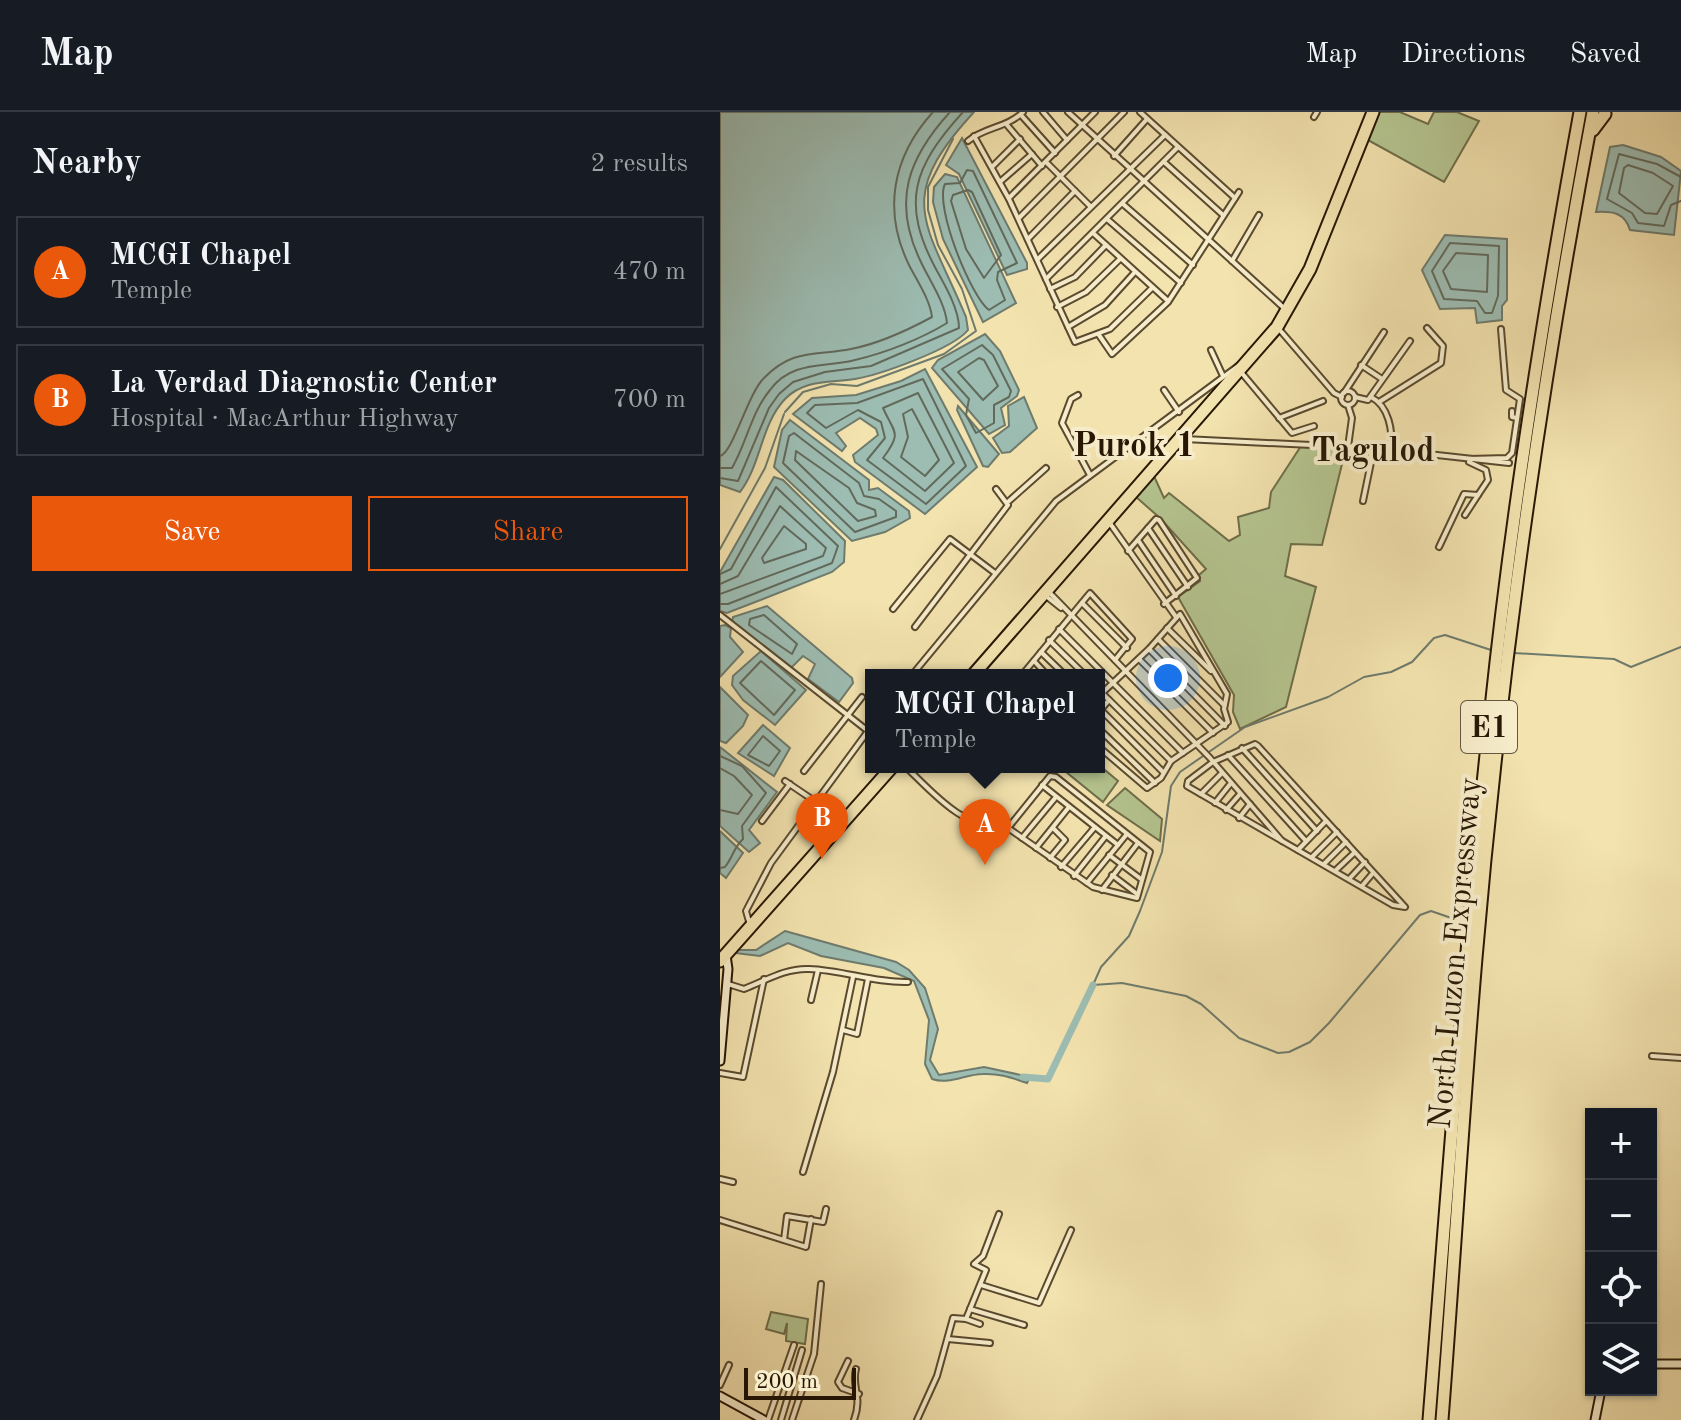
<!DOCTYPE html>
<meta charset="utf-8">
<style>
body{margin:0;font-family:"Old Standard TT",serif;background:#242831;color:#f1f3f6}
.controls{position:absolute;right:24px;bottom:24px;display:grid;overflow:hidden;border-radius:0px;box-shadow:0 2px 6px #0004}
.controls button{width:72px;height:72px;display:grid;place-items:center;padding:0;border:0;border-bottom:2px solid #363941;background:#171b24;color:#f1f3f6;font:40px sans-serif}
.scale{position:absolute;left:24px;bottom:20px;width:112px;box-sizing:border-box;padding-left:8px;border:4px solid #271704;border-top:0;font-size:22px;line-height:28px;white-space:nowrap;color:#271704;-webkit-text-stroke:6px #f7edcb;paint-order:stroke}
.you{position:absolute;left:448px;top:566px;width:28px;height:28px;margin:-20px;border:6px solid #fff;border-radius:50%;background:#1a73e8;box-shadow:0 0 0 12px #1a73e833}
.badge{display:grid;place-items:center;width:52px;height:52px;border-radius:50%;background:#ea580c;color:#fff;font-size:26px;font-weight:700}
.pin{position:absolute;translate:-50% -66px;filter:drop-shadow(0 2px 4px #0008)}
.pin::after{content:'';position:absolute;top:42px;width:28px;height:24px;background:inherit;clip-path:polygon(0 0,100% 0,50% 100%)}
.popup{position:absolute;left:145px;top:557px;width:240px;height:104px;box-sizing:border-box;display:grid;place-content:center;border-radius:0px;background:#171b24;filter:drop-shadow(0 2px 6px #0005);font-size:26px;white-space:nowrap;color:#9ea1a6}
.popup b{font-size:30px;color:#f1f3f6}
.popup::after{content:'';position:absolute;left:50%;top:100%;margin-left:-16px;border:16px solid transparent;border-top-color:#171b24}
.list{margin:0;padding:0;list-style:none}
h2{display:flex;justify-content:space-between;align-items:center;height:104px;margin:0;padding:0 32px;font-size:34px}
h2 small{font-size:26px;font-weight:400;color:#9ea1a6}
.list li{display:grid;grid-template-columns:52px 1fr auto;gap:24px;align-items:center;box-sizing:border-box;height:112px;margin:0 16px 16px;padding:0 16px;border:2px solid #363941;border-radius:0px}
.list b{display:block;font-size:30px;white-space:nowrap}
.list p{margin:0;font-size:26px;white-space:nowrap;color:#9ea1a6}
.list em{font-size:26px;font-style:normal;color:#9ea1a6}
.actions{display:flex;gap:16px;padding:24px 32px}
.actions a{flex:1;padding:18px 0;border:2px solid #ea580c;border-radius:0px;text-align:center;font-size:28px;color:#ea580c}
.actions .main{background:#ea580c;color:#fff}
.icon{flex:none;width:44px;height:44px;fill:none;stroke:currentColor;stroke-width:2;stroke-linecap:round;stroke-linejoin:round}
.map{position:relative;flex:none;width:961px;height:1308px;overflow:hidden}
header{display:flex;align-items:center;gap:48px;box-sizing:border-box;height:112px;padding:0 40px;background:#171b24;border-bottom:2px solid #363941}
header strong{font-size:38px}
nav{display:flex;gap:44px;margin-inline-start:auto;font-size:28px}
main{display:flex}
aside{flex:1;background:#171b24}
.map>svg:first-child{display:block}
</style>
<header>
<strong>Map</strong>
<nav><a>Map</a><a>Directions</a><a>Saved</a></nav>
</header>
<main>
<aside>
<h2>Nearby<small>2 results</small></h2>
<ul class="list">
<li><span class="badge">A</span><div><b>MCGI Chapel</b><p>Temple</p></div><em>470 m</em></li>
<li><span class="badge">B</span><div><b>La Verdad Diagnostic Center</b><p>Hospital · MacArthur Highway</p></div><em>700 m</em></li>
</ul>
<div class="actions"><a class="main">Save</a><a>Share</a></div>
</aside>
<div class="map">
<svg width="961" height="1308" viewBox="0 0 961 1308">
<rect width="100%" height="100%" fill="#f3e3af"/>
<filter id="stains"><feTurbulence type="fractalNoise" baseFrequency=".0025" numOctaves="4"/><feColorMatrix values="0 0 0 0 .2 0 0 0 0 .09 0 0 0 0 .02 0 0 0 .5 -.17"/></filter>
<radialGradient id="worn" r=".72"><stop offset=".6" stop-color="#630" stop-opacity="0"/><stop offset="1" stop-color="#630" stop-opacity=".3"/></radialGradient>
<!-- green -->
<g fill="#b5c590" stroke="#6e6e4a" stroke-width="2">
<polygon points="656,0 680,0 708,12 714,0 737,0 759,9 724,70 646,27"/>
<polygon points="581,334 626,336 602,433 571,432 565,464 596,475 566,595 520,617 513,600 514,583 458,485 480,469 479,463 486,457 440,406 416,385 434,364 444,386 449,381 509,429 520,423 518,405 549,396 551,380"/>
<polygon points="379,653 398,669 383,690 340,655"/>
<polygon points="405,676 442,707 440,729 387,693"/>
<polygon points="51,1200 88,1207 85,1232 66,1229 67,1211 64,1222 46,1217"/>
</g>
<!-- water -->
<g fill="#9dbdb3" stroke="#6e7b6d" stroke-width="2">
<path d="M0,0H254C173,88 206,109 246,205L248,218C233,237 159,263 135,267C110,271 84,267 65,287C41,312 41,353 20,380L0,373Z"/>
<polygon points="242,26 307,151 307,157 287,163 239,62 226,53"/>
<path d="M903,33L941,45L961,59L954,123L910,118C905,101 893,99 876,100L890,35Z"/>
<polygon points="225,62 237,65 296,191 263,210 223,127 213,90 214,75"/>
<polygon points="725,123 787,127 787,188 782,194 782,208 757,211 755,196 720,197 702,158"/>
<polygon points="265,222 280,239 299,278 297,284 281,296 285,313 269,322 212,256 218,248"/>
<polygon points="205,257 257,355 205,402 135,350 133,343 158,323 156,317 140,306 116,321 126,334 122,339 73,302 92,286 136,283 181,269"/>
<polygon points="304,285 317,316 290,340 282,341 273,326 289,314 288,294"/>
<polygon points="238,294 279,342 268,355 263,354 237,298"/>
<polygon points="70,308 149,368 149,378 158,376 189,399 190,406 165,420 132,429 54,355 62,318"/>
<polygon points="54,365 63,368 125,429 124,450 112,460 7,501 0,499 0,460"/>
<polygon points="47,494 132,566 133,571 119,590 88,567 95,552 83,544 71,556 12,510 13,505"/>
<polygon points="5,513 11,516 10,525 23,540 0,565 0,514"/>
<polygon points="41,539 86,578 55,613 23,588 12,573 13,564"/>
<polygon points="0,575 28,603 23,614 6,631 0,629"/>
<polygon points="43,613 70,636 54,664 18,641"/>
<polygon points="0,635 57,680 29,718 40,731 29,740 0,714"/>
<polygon points="0,719 23,741 6,766 0,761"/>
<path d="M65,819L176,850L189,858L205,876L218,917L210,948L219,963L264,955L310,965L307,971C292,966 279,961 263,962C245,962 230,973 212,967L205,952L209,908L194,869L164,856L101,844L68,831L40,844L15,841L17,838H36Z"/>
</g>
<g fill="none" stroke-linecap="round" stroke-linejoin="round">
<!-- shore -->
<g stroke="#626a5c" stroke-width="2">
<polygon points="908,53 933,61 953,74 937,102 925,101 899,81 904,56"/>
<path d="M247,58L253,59L297,151L278,160L277,168L285,188L269,198C251,185 214,94 225,72L240,71Z"/>
<polyline points="961,65 937,52 899,42 887,87 912,101 918,111 944,114 951,93 961,89"/>
<polygon points="248,78 252,80 281,143 264,166 246,137 231,89 233,83"/>
<polygon points="730,131 779,134 778,184 772,201 765,201 757,189 724,187 712,159"/>
<polygon points="736,141 768,143 767,180 731,177 723,159"/>
<polygon points="262,233 273,243 291,279 289,285 274,293 274,311 256,321 246,303 249,287 222,257"/>
<polygon points="259,246 264,248 278,274 263,288 238,260"/>
<polygon points="203,267 246,354 206,392 147,348 165,326 161,310 138,298 106,316 87,301 95,293 137,291"/>
<path d="M198,281L234,351L205,379L163,346C183,320 174,321 163,296Z"/>
<polygon points="192,297 219,348 205,364 181,345 188,325 183,302"/>
<polygon points="74,321 139,371 144,384 159,387 176,399 176,405 135,420 63,351 69,324"/>
<polygon points="76,339 129,376 137,391 155,398 156,404 138,409 75,348"/>
<path d="M0,344C13,341 28,281 44,266C73,236 96,244 131,237C157,232 188,218 212,205C210,188 198,170 190,155C162,100 172,45 213,0"/>
<path d="M0,356H12C27,330 31,301 50,278C72,248 105,256 135,248C165,241 201,227 227,211C225,190 209,168 200,148C172,89 188,46 230,0"/>
<path d="M0,366L18,369L49,296L59,282L73,270L105,260L151,254L239,216C239,198 226,175 217,159C180,91 193,55 243,0"/>
<polygon points="64,414 86,432 86,437 44,451 42,446"/>
<polyline points="0,462 11,457 56,375 118,434 112,451 8,492 0,492"/>
<polyline points="0,472 18,464 60,394 106,436 103,444 0,482"/>
<polygon points="44,503 77,532 72,542 29,513 30,507"/>
<polygon points="41,549 75,578 54,603 20,571"/>
<polygon points="43,624 60,639 49,654 28,643"/>
<path d="M0,644L22,654L46,681L22,714L23,727C14,735 13,745 5,755L0,756"/>
<polyline points="0,656 14,664 32,683 18,702 0,698"/>
</g>
<!-- stream -->
<g stroke="#6e7b6d" stroke-width="2">
<polyline points="65,300 83,280 111,272 137,274 224,242 256,219 242,177 218,133 208,98 208,75 233,27"/>
<polyline points="0,437 45,356 64,302"/>
<polyline points="794,541 894,547 911,555 961,535"/>
<polyline points="740,809 711,799 700,803 609,911 590,930 569,940 558,941 519,926 481,892 466,884 402,871 373,873 381,855 409,824 420,799 442,740 451,674 460,660 525,615 608,585 644,565 671,560 692,550 714,526 725,523 771,538"/>
</g>
<!-- river -->
<polyline stroke="#9dbdb3" stroke-width="7" points="303,965 328,967 373,873"/>
<defs>
<g id="street">
<polyline points="323,0 347,28"/>
<polyline points="348,0 565,197"/>
<polyline points="420,0 515,86"/>
<polyline points="301,3 335,41"/>
<polyline points="594,5 597,0"/>
<polyline points="287,13 322,54"/>
<polyline points="254,24 289,87 355,230 390,217 432,176"/>
<path d="M248,29C264,15 287,16 303,0"/>
<polyline points="394,44 427,7"/>
<polyline points="326,50 370,94"/>
<polyline points="444,50 503,103"/>
<polyline points="272,55 300,27"/>
<polyline points="281,69 312,42"/>
<polyline points="289,86 375,0"/>
<polyline points="403,92 473,153"/>
<polyline points="299,106 404,0"/>
<polyline points="387,107 461,171"/>
<polyline points="373,121 448,189"/>
<polyline points="308,127 355,79"/>
<polyline points="318,147 445,23"/>
<polyline points="512,149 539,103"/>
<polyline points="326,167 458,35"/>
<polyline points="330,177 355,165 386,133"/>
<polyline points="337,195 366,180 400,147"/>
<polyline points="348,215 385,193 415,160"/>
<polyline points="559,217 614,281 622,285"/>
<polyline points="379,223 392,242 448,190 519,80"/>
<polyline points="491,238 503,264"/>
<polyline points="641,253 662,267"/>
<polyline points="521,260 572,321 594,314"/>
<polyline points="444,278 459,300"/>
<circle cx="628" cy="286" r="7"/>
<polyline points="624,281 664,220"/>
<polyline points="358,283 351,287 342,311 370,363"/>
<polyline points="635,285 648,288 690,229"/>
<path d="M651,285C669,294 673,319 671,338"/>
<polyline points="659,290 721,251 723,234 707,216"/>
<polyline points="792,299 792,305 797,306"/>
<polyline points="559,306 603,289"/>
<polyline points="464,327 654,336 789,351"/>
<polyline points="628,335 632,306 628,293"/>
<polyline points="749,347 787,346 792,341 800,287 786,278 781,217"/>
<polyline points="289,389 326,356"/>
<polyline points="643,389 654,336"/>
<polyline points="745,403 758,383"/>
<polyline points="389,410 456,505"/>
<polyline points="428,416 468,475"/>
<polyline points="418,428 456,484"/>
<polyline points="719,435 744,382 758,383 768,368 766,358 749,350"/>
<polyline points="408,439 436,407 439,408 477,466 444,492"/>
<polyline points="328,479 490,646 562,729"/>
<polyline points="326,484 341,496"/>
<polyline points="362,491 407,536"/>
<polyline points="173,497 230,427 275,461"/>
<polyline points="0,503 148,619"/>
<polyline points="195,515 288,393 276,377"/>
<polyline points="447,516 491,559"/>
<polyline points="339,517 463,641"/>
<polyline points="438,527 504,593"/>
<polyline points="329,528 365,563"/>
<polyline points="429,537 505,614"/>
<polyline points="321,540 345,563"/>
<polyline points="419,547 493,621"/>
<polyline points="314,549 327,563"/>
<polyline points="192,563 336,389 518,254"/>
<polyline points="302,563 370,481 412,527 395,548"/>
<polyline points="379,578 451,649"/>
<polyline points="381,598 443,660"/>
<polyline points="379,600 389,588"/>
<polyline points="379,617 435,671"/>
<polygon points="535,632 538,634 685,795 673,793 467,674 468,669 493,650"/>
<polyline points="379,635 427,676 441,666 451,649 508,610 504,597 507,582 460,502 429,537 382,581"/>
<polyline points="522,636 597,719"/>
<polyline points="508,643 586,729"/>
<path d="M186,655C216,684 243,717 288,716L373,775L417,786L430,740L336,665L330,664L288,716"/>
<polyline points="84,659 142,585"/>
<polyline points="65,669 96,690"/>
<polyline points="322,673 398,733"/>
<polyline points="481,682 502,661"/>
<polyline points="495,691 511,671"/>
<polyline points="506,698 520,682"/>
<polyline points="519,706 530,692"/>
<polyline points="42,709 70,672"/>
<polyline points="302,726 336,685"/>
<polyline points="316,736 349,695"/>
<polyline points="578,738 606,709"/>
<polyline points="389,743 421,767"/>
<polyline points="592,745 617,720"/>
<polyline points="330,746 345,728 333,716"/>
<polyline points="604,752 626,730"/>
<polyline points="341,755 375,715"/>
<polyline points="616,758 634,741"/>
<polyline points="392,763 417,782"/>
<polyline points="354,764 385,725"/>
<polyline points="630,766 645,750"/>
<polyline points="367,771 407,722"/>
<polyline points="642,774 653,761"/>
<polyline points="382,778 418,731"/>
<polyline points="30,813 26,799 51,751 151,615"/>
<path d="M8,872L24,877C45,869 65,856 89,857C123,858 154,871 188,870"/>
<polyline points="91,888 98,858"/>
<polyline points="123,918 137,922 148,867"/>
<polyline points="932,944 961,946"/>
<polyline points="0,961 23,965 44,867"/>
<polyline points="83,1060 113,960 133,865"/>
<polyline points="0,1067 13,1070"/>
<polyline points="0,1108 86,1135 91,1107"/>
<polyline points="64,1128 67,1104 103,1110 106,1097"/>
<polyline points="261,1173 319,1191 351,1118"/>
<polyline points="250,1197 304,1213"/>
<polyline points="246,1207 260,1212"/>
<polyline points="228,1227 270,1231"/>
<polyline points="128,1249 118,1270 122,1276 139,1282"/>
<polyline points="0,1273 9,1253"/>
<polyline points="48,1308 74,1233"/>
<polyline points="61,1308 82,1238"/>
<polyline points="72,1308 94,1242 101,1172"/>
<path d="M134,1308C143,1284 131,1275 136,1257"/>
<polyline points="197,1308 217,1264 233,1206 246,1207 266,1158 254,1152 263,1144 279,1102"/>
</g>
<g id="secondary">
<polyline points="0,949 8,857 6,843"/>
<polyline points="931,1252 961,1252"/>
<polyline points="0,1284 44,1308"/>
<polyline points="875,1308 881,1278"/>
</g>
<g id="highway">
<polyline points="873,18 885,2"/>
<polyline points="253,563 557,215 590,157 653,0"/>
<polyline points="0,849 172,655"/>
<path d="M709,1308C728,1070 745,833 771,596C792,396 824,197 860,0"/>
<path d="M722,1308C734,1154 743,1000 756,846C780,563 820,279 873,0"/>
</g>
</defs>
<!-- street casing -->
<use href="#street" stroke="#5a4a2f" stroke-width="8"/>
<!-- secondary casing -->
<use href="#secondary" stroke="#271704" stroke-width="11"/>
<!-- highway casing -->
<use href="#highway" stroke="#271704" stroke-width="15"/>
<!-- street -->
<use href="#street" stroke="#f7edcb" stroke-width="4"/>
<!-- secondary -->
<use href="#secondary" stroke="#f7edcb" stroke-width="7"/>
<!-- highway -->
<use href="#highway" stroke="#f3e3af" stroke-width="11"/>
</g>
<g text-anchor="middle" stroke-width="8" stroke-linejoin="round" paint-order="stroke">
<!-- shield labels -->
<rect fill="#f7edcb" stroke="#655740" stroke-width="2" x="741" y="589" width="56" height="52" rx="6"/>
<g font-size="30" font-weight="bold" fill="#271704">
<text x="769" y="625">E1</text>
</g>
<!-- street labels -->
<g font-size="32" fill="#271704" stroke="#f7edcb">
<text transform="translate(734 841) rotate(-85)" y="11">North Luzon Expressway</text>
</g>
<!-- neighbourhood labels -->
<g font-size="34" font-weight="bold" fill="#271704" stroke="#f7edcb">
<text x="414" y="344">Purok 1</text>
<text x="653" y="349">Tagulod</text>
</g>
</g>
<rect width="100%" height="100%" filter="url(#stains)"/>
<rect width="100%" height="100%" fill="url(#worn)"/>
</svg>
<div class="controls">
<button>+</button>
<button>−</button>
<button><svg class="icon" aria-label="locate" viewBox="0 0 24 24"><circle cx="12" cy="12" r="6"/><path d="M12 2v4M12 18v4M2 12h4M18 12h4"/></svg></button>
<button><svg class="icon" aria-label="layers" viewBox="0 0 24 24"><path d="M12 4l9 5-9 5-9-5zM3 14l9 5 9-5"/></svg></button>
</div>
<div class="scale">200 m</div>
<div class="you"></div>
<div class="pin badge" style="left:265px;top:753px">A</div>
<div class="popup"><b>MCGI Chapel</b>Temple</div>
<div class="pin badge" style="left:102px;top:747px">B</div>
</div>
</main>
